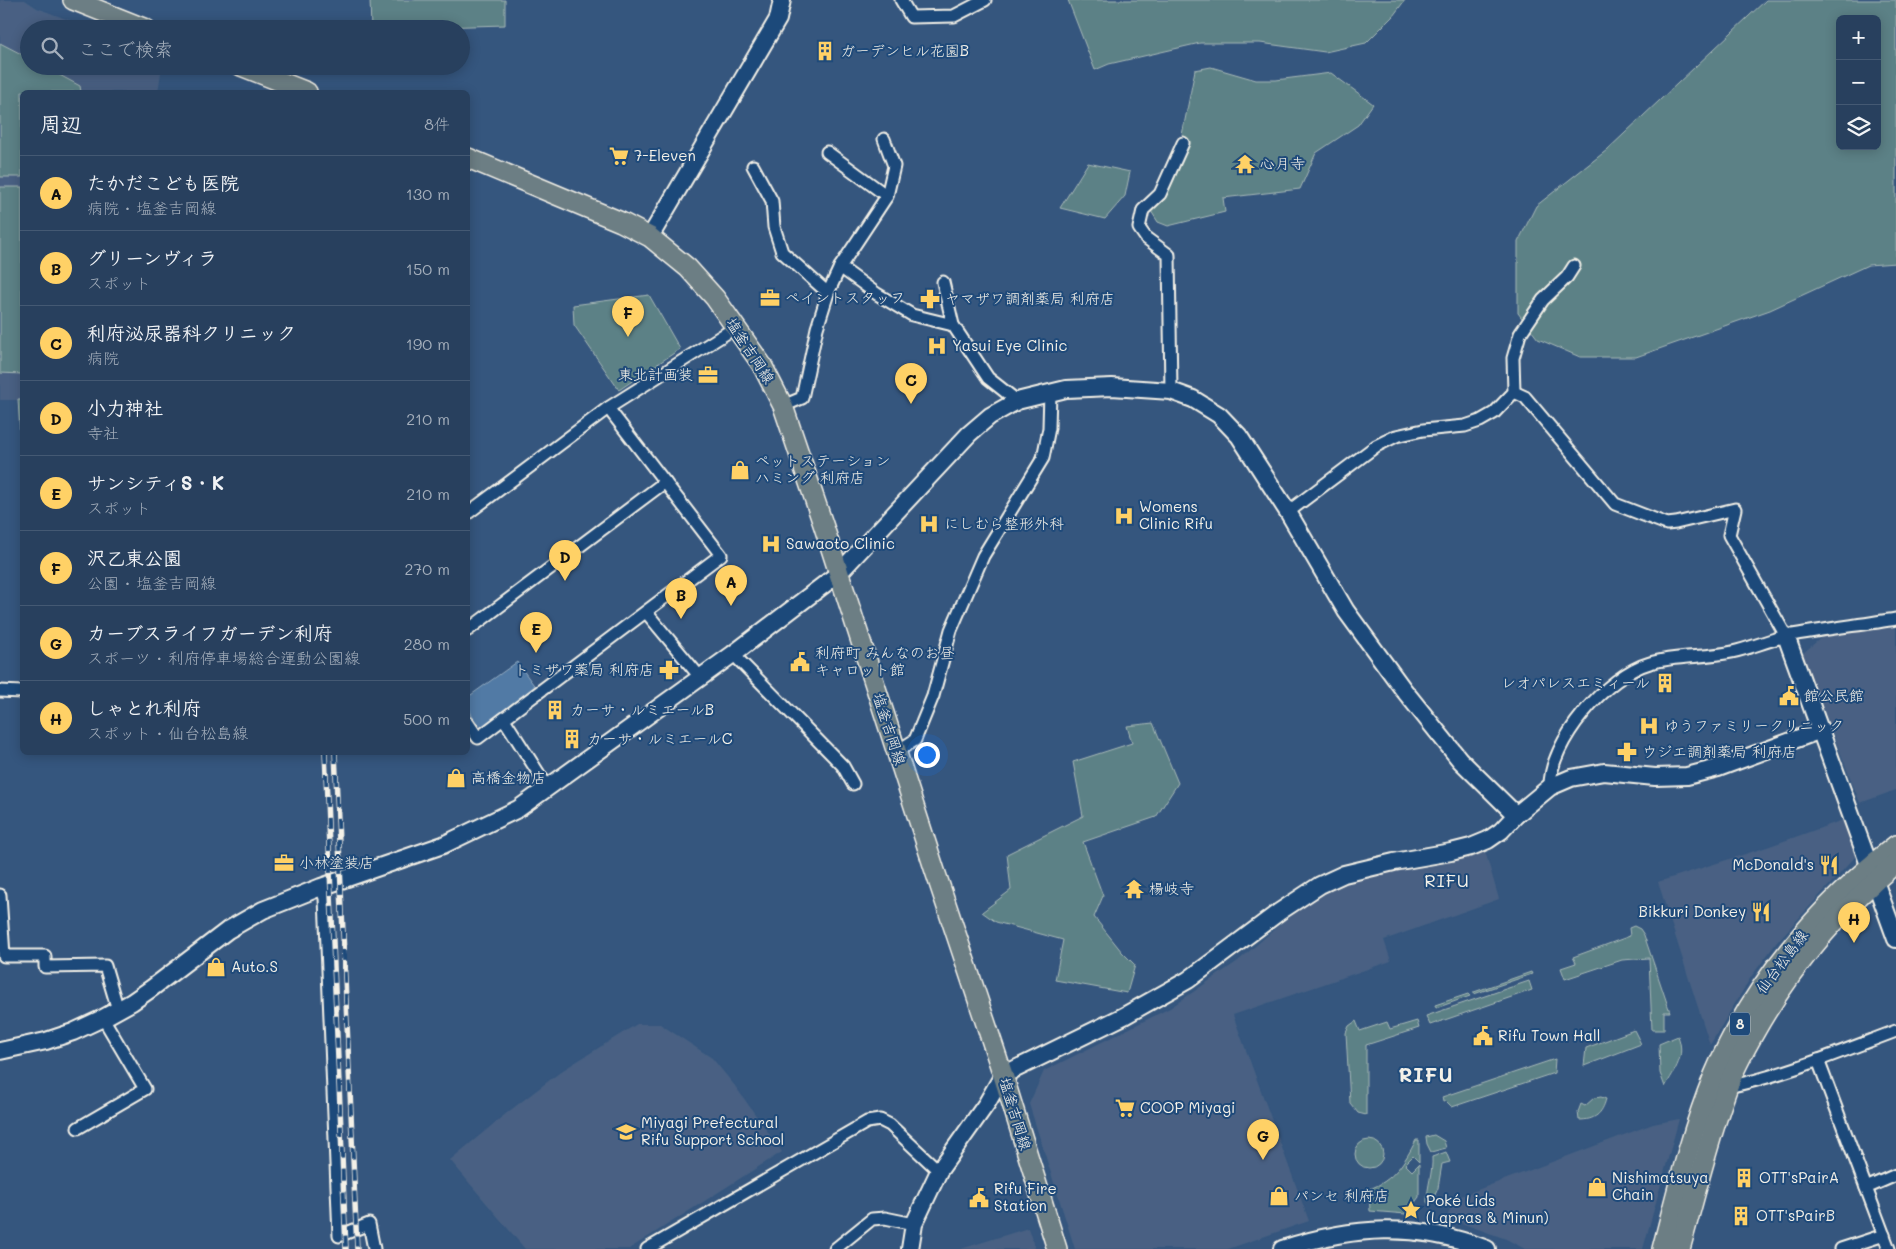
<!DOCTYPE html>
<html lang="ja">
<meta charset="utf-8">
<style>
body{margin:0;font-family:Mali,"Klee One",sans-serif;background:#344b67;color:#f1f3f6}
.controls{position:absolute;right:15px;top:15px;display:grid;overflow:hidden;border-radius:8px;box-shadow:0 2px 12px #0003}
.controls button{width:45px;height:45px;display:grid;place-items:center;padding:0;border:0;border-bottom:1px solid #445973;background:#28405e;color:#f1f3f6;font:25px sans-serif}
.you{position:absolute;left:926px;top:754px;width:18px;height:18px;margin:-12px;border:4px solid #fff;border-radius:50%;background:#1a73e8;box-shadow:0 0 0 8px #1a73e833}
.badge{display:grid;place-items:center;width:32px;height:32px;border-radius:50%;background:#ffd166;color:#111;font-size:16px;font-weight:700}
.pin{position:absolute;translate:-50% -41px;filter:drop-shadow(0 1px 2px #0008)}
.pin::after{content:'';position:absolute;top:26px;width:18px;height:15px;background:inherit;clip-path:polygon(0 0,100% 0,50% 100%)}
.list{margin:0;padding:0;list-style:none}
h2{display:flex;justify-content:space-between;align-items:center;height:65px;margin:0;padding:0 20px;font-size:21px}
h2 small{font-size:16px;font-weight:400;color:#a5afbc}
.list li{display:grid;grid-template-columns:32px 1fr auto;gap:15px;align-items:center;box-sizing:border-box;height:75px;padding:0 20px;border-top:1px solid #445973}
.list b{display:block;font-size:19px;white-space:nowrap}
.list p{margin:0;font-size:16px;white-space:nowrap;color:#a5afbc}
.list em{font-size:16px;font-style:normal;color:#a5afbc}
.icon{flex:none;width:28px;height:28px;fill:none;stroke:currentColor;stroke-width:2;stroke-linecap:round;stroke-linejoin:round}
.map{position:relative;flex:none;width:1896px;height:1249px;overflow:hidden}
.search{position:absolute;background:#28405e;box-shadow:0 2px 12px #0003;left:20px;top:20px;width:450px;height:55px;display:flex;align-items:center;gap:12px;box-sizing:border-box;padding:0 18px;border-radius:28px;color:#a5afbc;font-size:19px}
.panel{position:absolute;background:#28405e;box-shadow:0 2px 12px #0003;left:20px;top:90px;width:450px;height:665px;border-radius:8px}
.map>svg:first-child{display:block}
</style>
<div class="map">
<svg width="1896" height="1249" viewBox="0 0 1896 1249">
<rect width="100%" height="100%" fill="#35567e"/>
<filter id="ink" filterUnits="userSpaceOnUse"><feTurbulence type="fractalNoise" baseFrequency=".02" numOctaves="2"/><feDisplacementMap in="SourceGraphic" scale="10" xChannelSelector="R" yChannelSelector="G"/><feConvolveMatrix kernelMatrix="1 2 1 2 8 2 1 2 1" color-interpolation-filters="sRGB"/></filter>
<g filter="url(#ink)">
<!-- built -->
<g fill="#486183">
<polygon points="0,0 25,0 37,8 92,29 29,29 29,66 162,66 158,92 22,92 22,400 0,400"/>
<polygon points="1896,627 1896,790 1860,803 1802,654 1823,636"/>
<polygon points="1843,820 1856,856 1777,942 1751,977 1710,1045 1658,882 1767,847"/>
<polygon points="1485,851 1499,899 1384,940 1391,961 1233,1015 1309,1221 1228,1249 1075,1249 1029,1104 1044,1071 1170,1008 1238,961 1300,907 1331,888 1355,879"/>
<polygon points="637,1024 660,1024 712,1058 735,1086 782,1152 629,1249 525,1249 450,1160 508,1112 563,1070"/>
<polygon points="1679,1119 1643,1249 1525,1249 1506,1239 1447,1218 1453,1199 1653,1124"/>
<polygon points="1028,1228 1035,1249 961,1249"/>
</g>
<!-- green -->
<g fill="#5c8186" stroke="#a8b9b7" fill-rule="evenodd">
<polygon points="370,0 505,0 505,25 371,29"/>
<polygon points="1068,0 1405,0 1393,16 1366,43 1325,52 1260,43 1200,43 1109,64 1095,70"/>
<path d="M1766,0H1896V263L1868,265L1770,310L1636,357H1580L1538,339L1518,313V242L1536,206L1607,150ZM1840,19H1877V146H1840Z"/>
<polygon points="0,43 29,58 29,66 43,66 80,86 81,92 22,92 22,177 0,177"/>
<polygon points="1211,67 1256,80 1276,80 1331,73 1373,104 1358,125 1316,153 1300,189 1223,198 1225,212 1168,226 1158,222 1151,211 1184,153 1189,140 1182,135 1195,70"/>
<polygon points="1088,163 1130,172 1125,196 1105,219 1060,208"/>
<polygon points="0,187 22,187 22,374 0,373"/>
<polygon points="649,295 680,349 619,390 574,325 573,305"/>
<polygon points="18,399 22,399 22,469"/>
<polygon points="1153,723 1178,783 1156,817 1083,842 1103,896 1094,917 1122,952 1135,965 1127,993 1055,980 1063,940 996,922 982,912 1011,890 1007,854 1083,816 1073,762 1132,743 1127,726"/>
<polygon points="1634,926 1640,929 1644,935 1670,1012 1664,1012 1664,1030 1652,1030 1649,958 1622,960 1565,979 1561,968 1576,963 1573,957 1630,936 1629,928"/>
<polygon points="1531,972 1532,974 1474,994 1474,992"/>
<polygon points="1529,981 1532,990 1430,1025 1426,1016"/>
<polygon points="1468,994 1470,996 1436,1008 1435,1005"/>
<polygon points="1356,1021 1360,1031 1387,1022 1390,1029 1417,1021 1419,1028 1366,1045 1366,1115 1358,1113 1350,1103 1346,1033 1349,1026"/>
<polygon points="1634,1030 1641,1044 1584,1066 1586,1048"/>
<path d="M1678,1036C1686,1057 1675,1069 1665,1087L1660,1073L1659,1044Z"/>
<polygon points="1555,1059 1554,1073 1452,1107 1446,1101 1443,1102 1442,1097"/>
<path d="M1601,1097L1606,1099C1602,1114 1595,1120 1579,1120L1578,1112L1581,1104L1585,1106L1594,1098Z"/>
<polygon points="1434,1135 1444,1141 1446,1148 1431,1152 1427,1144 1426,1137"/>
<path d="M1416,1140H1419V1162L1413,1156L1405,1164L1412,1171L1419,1164V1197L1406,1214L1370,1211L1369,1189C1393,1181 1405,1162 1416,1140Z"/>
<circle cx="1369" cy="1154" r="14"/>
<path d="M1446,1152L1450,1162L1442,1164L1438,1188L1430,1206L1427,1202C1427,1186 1433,1173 1432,1157Z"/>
</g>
<!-- water -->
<path fill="#517aa5" stroke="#92aac0" d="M517,662L536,688L510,705L511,709L486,729C473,724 468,710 468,697Z"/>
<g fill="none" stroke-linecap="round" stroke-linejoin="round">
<defs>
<g id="street">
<polyline points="901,0 911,17 954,16 985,0"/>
<polyline points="827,152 887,196"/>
<polyline points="753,166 772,201 774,227 782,252 828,293"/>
<polyline points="840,267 877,294 912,315 953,325"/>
<polyline points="943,282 953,325 988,378 1017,401"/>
<polyline points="1171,391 1169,255 1146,238 1139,228 1143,210 1160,194 1183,143"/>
<polyline points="1514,392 1525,397 1615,504 1667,524 1676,523 1735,509 1729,535 1786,636"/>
<polyline points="783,406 802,398 817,328 828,293 840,267 887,196 894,166 884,139"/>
<polyline points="1288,512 1376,446 1396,436 1423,430 1465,426 1480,421 1494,413 1514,392 1513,358 1520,334 1543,300 1567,277 1574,266"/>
<polyline points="468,513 608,408 736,327"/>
<polyline points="646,612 700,677"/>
<polyline points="468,630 665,482"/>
<polyline points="733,654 843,766 853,784"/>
<polyline points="0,691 22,692"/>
<polyline points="504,719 548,788"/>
<polyline points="468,723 478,738 721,555 608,408"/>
<polyline points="896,752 915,740 933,696 951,630 983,556 1043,458 1049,428 1050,392"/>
<path d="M1550,787C1549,742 1607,675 1650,663C1676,655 1705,658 1732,652C1751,648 1768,640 1787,636C1823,629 1860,625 1896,619"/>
<polyline points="321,887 325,898 339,1236 369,1224 374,1249"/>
<polyline points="0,895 4,956 45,956 45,967 105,966 118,1010"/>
<polyline points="1818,1060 1889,1249"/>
<path d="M1727,1087C1783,1076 1842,1051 1896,1031"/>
<polyline points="78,1128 145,1089 103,1018"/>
<polyline points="1866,1188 1896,1175"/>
<polyline points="647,1249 867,1122 880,1120 890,1125 939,1171"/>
<polyline points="835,1249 872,1219 885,1218 914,1224"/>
<polyline points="1841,1249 1884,1235"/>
</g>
<g id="secondary">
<polyline points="650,237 778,19 782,0"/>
<polyline points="1786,636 1896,939"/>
<polyline points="0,1051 46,1041 73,1032 103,1018 132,1002 152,988 228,930 263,910 321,887 443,845 518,809 733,654 838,574 969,434 990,416 1017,401 1066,389 1112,387 1171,391 1193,399 1219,415 1239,436 1288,512 1346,611 1403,689 1460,760 1516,815"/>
<polyline points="910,1249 914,1224 939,1171 987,1103 1003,1075 1124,1016 1188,980 1279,912 1320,885 1344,874 1394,862 1451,852 1471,847 1488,840 1501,831 1516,815 1550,787 1571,778 1604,772 1655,777 1687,776 1718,768 1821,730"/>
<path d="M1282,1249C1353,1226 1416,1222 1487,1249"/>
</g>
<g id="primary">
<polyline points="73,0 146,29"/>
<polyline points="241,66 307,92"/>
<polyline points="468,158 621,222 650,237 688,268 715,298 762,365 783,406 824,527 935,871 1003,1075 1057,1249"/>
<path d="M1662,1249C1677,1191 1691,1131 1714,1075C1752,984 1819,905 1896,845"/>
<path d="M1680,1249C1695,1196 1708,1141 1727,1089C1735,1065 1749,1042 1761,1021C1797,961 1842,908 1896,863"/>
</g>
</defs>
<!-- street casing -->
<use href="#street" stroke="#f4f1e8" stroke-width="15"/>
<!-- secondary casing -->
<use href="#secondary" stroke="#f4f1e8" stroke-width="20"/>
<!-- primary casing -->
<use href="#primary" stroke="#f4f1e8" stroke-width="22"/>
<!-- street -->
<use href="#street" stroke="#1f4a7a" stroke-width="11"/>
<!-- secondary -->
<use href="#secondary" stroke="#1f4a7a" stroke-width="16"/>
<!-- primary -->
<use href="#primary" stroke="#6c7e84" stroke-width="19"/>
<defs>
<g id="rail">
<polyline points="325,752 346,1249"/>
<polyline points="335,752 357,1249"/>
</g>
</defs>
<!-- rail casing -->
<use href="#rail" stroke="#f4f1e8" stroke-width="5.5"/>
<!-- rail -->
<use href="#rail" stroke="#1f4a7a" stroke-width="4" stroke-dasharray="11" stroke-linecap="butt"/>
</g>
</g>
<!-- icons -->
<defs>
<symbol id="building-bare" viewBox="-9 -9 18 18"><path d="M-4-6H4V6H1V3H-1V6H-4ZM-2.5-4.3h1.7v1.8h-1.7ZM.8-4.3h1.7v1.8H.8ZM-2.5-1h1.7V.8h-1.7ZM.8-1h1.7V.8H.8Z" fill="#ffd166" stroke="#1f4a7a" stroke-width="2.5" paint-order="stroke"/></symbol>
<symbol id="supermarket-bare" viewBox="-9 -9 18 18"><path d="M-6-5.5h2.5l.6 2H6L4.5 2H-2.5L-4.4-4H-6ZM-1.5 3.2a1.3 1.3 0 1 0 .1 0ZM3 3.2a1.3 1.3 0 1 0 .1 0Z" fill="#ffd166" stroke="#1f4a7a" stroke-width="2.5" paint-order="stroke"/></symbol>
<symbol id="temple-bare" viewBox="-9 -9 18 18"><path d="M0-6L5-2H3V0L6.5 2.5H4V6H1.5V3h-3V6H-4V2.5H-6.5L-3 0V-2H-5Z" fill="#ffd166" stroke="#1f4a7a" stroke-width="2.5" paint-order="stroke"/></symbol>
<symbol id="office-bare" viewBox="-9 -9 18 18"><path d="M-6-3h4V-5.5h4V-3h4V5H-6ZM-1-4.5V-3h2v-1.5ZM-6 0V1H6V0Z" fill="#ffd166" stroke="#1f4a7a" stroke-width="2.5" paint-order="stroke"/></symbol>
<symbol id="pharmacy-bare" viewBox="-9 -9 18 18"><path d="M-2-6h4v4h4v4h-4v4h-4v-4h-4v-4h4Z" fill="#ffd166" stroke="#1f4a7a" stroke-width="2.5" paint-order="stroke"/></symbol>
<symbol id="hospital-bare" viewBox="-9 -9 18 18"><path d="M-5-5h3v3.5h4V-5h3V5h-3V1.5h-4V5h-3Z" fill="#ffd166" stroke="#1f4a7a" stroke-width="2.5" paint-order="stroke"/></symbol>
<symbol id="shop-bare" viewBox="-9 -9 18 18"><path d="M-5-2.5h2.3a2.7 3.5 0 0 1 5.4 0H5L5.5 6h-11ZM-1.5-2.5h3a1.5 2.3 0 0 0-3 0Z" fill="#ffd166" stroke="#1f4a7a" stroke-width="2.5" paint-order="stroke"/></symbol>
<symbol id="civic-bare" viewBox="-9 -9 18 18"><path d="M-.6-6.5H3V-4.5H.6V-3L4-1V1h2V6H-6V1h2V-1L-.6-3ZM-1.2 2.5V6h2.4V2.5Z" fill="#ffd166" stroke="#1f4a7a" stroke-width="2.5" paint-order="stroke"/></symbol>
<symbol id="restaurant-bare" viewBox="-9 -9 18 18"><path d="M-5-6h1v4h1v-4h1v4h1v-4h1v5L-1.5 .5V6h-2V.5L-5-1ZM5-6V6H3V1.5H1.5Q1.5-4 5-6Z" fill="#ffd166" stroke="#1f4a7a" stroke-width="2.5" paint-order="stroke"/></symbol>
<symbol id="school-bare" viewBox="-9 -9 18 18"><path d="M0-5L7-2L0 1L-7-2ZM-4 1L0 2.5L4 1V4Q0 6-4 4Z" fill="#ffd166" stroke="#1f4a7a" stroke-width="2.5" paint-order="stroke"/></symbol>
<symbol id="sight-bare" viewBox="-9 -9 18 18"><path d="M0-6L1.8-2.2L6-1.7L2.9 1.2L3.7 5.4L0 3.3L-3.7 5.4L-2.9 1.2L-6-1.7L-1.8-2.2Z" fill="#ffd166" stroke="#1f4a7a" stroke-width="2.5" paint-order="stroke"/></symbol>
</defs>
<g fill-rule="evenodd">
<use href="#building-bare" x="811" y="37" width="28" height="28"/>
<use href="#supermarket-bare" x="605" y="142" width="28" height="28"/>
<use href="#temple-bare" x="1231" y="150" width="28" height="28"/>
<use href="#office-bare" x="756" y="284" width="28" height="28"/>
<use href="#pharmacy-bare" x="916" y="285" width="28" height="28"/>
<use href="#hospital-bare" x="923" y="332" width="28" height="28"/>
<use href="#office-bare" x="694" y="361" width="28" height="28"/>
<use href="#shop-bare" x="726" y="456" width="28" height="28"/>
<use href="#hospital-bare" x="1110" y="502" width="28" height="28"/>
<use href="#hospital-bare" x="915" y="510" width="28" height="28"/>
<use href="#hospital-bare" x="757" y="530" width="28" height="28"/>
<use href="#civic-bare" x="786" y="648" width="28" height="28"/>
<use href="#pharmacy-bare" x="655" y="656" width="28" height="28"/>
<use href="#building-bare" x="1651" y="669" width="28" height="28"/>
<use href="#civic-bare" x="1775" y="682" width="28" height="28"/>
<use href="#building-bare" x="541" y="696" width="28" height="28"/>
<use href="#hospital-bare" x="1635" y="712" width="28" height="28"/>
<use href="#building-bare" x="558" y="725" width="28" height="28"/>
<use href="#pharmacy-bare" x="1613" y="738" width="28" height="28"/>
<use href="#shop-bare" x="442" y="764" width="28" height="28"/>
<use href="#office-bare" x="270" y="849" width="28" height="28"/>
<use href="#restaurant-bare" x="1815" y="851" width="28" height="28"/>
<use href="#temple-bare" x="1120" y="875" width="28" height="28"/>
<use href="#restaurant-bare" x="1747" y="898" width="28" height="28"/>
<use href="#shop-bare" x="202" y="953" width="28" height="28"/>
<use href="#civic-bare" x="1469" y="1022" width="28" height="28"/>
<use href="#supermarket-bare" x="1111" y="1094" width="28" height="28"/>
<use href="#school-bare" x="612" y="1118" width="28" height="28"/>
<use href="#building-bare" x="1730" y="1164" width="28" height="28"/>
<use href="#shop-bare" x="1583" y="1173" width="28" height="28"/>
<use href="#shop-bare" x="1265" y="1182" width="28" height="28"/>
<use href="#civic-bare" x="965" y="1184" width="28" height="28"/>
<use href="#sight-bare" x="1397" y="1196" width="28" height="28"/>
<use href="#building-bare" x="1727" y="1202" width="28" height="28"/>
</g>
<g text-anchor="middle" stroke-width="4" stroke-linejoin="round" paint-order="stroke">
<!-- shield labels -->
<rect fill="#1f4a7a" stroke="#b4bfc7" stroke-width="1" x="1730" y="1012.5" width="20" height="23" rx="4"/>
<g font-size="14" font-weight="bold" fill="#f4f1e8">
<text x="1740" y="1029">8</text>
</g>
<!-- poi labels -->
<g font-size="15" fill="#f4f1e8" stroke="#1f4a7a" text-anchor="start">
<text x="840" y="56">ガーデンヒル花園B</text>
<text x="634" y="161">7-Eleven</text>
<text x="1260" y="169">心月寺</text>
<text x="785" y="303">ペイントスタッフ</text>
<text x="945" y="304">ヤマザワ調剤薬局 利府店</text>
<text x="952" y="351">Yasui Eye Clinic</text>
<text x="693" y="380" text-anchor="end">東北計画装</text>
<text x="755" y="466">ペットステーション<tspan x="755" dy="17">ハミング 利府店</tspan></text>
<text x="1139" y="512">Womens<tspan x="1139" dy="17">Clinic Rifu</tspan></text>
<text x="944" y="529">にしむら整形外科</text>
<text x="786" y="549">Sawaoto Clinic</text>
<text x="815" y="658">利府町 みんなのお昼<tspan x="815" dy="17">キャロット館</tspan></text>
<text x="654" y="675" text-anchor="end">トミザワ薬局 利府店</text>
<text x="1650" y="688" text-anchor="end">レオパレスエミィール</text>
<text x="1804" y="701">館公民館</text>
<text x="570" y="715">カーサ・ルミエールB</text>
<text x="1664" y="731">ゆうファミリークリニック</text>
<text x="587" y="744">カーサ・ルミエールC</text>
<text x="1642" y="757">ウジエ調剤薬局 利府店</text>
<text x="471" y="783">高橋金物店</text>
<text x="299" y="868">小林塗装店</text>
<text x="1814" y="870" text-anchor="end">McDonald's</text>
<text x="1149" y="894">楊岐寺</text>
<text x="1746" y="917" text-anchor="end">Bikkuri Donkey</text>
<text x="231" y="972">Auto.S</text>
<text x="1498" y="1041">Rifu Town Hall</text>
<text x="1140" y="1113">COOP Miyagi</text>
<text x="641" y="1128">Miyagi Prefectural<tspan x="641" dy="17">Rifu Support School</tspan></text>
<text x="1612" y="1183">Nishimatsuya<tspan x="1612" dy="17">Chain</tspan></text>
<text x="1759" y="1183">OTT'sPairA</text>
<text x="994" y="1194">Rifu Fire<tspan x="994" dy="17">Station</tspan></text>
<text x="1294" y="1201">パンセ 利府店</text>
<text x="1426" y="1206">Poké Lids<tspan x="1426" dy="17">(Lapras &amp; Minun)</tspan></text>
<text x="1756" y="1221">OTT'sPairB</text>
</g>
<!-- street labels -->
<g font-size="15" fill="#f4f1e8" stroke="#1f4a7a">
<text transform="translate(750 351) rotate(57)" y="5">塩釜吉岡線</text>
<text transform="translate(889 729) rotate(72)" y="5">塩釜吉岡線</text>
<text transform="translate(1782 962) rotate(-53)" y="5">仙台松島線</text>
<text transform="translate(1015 1114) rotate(73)" y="5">塩釜吉岡線</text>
</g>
<!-- quarter labels -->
<g font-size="18" letter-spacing="1" fill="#f4f1e8" stroke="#1f4a7a">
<text x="1447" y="887">RIFU</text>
</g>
<!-- district labels -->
<g font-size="20" font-weight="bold" letter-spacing="1" fill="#f4f1e8" stroke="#1f4a7a">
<text x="1426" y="1082">RIFU</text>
</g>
</g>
</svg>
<div class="controls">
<button>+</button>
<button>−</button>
<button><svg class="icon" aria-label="layers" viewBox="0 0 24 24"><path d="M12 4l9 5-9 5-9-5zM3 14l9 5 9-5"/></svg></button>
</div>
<div class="you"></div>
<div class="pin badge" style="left:731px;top:606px">A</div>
<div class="pin badge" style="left:681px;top:619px">B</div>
<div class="pin badge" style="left:911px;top:404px">C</div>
<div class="pin badge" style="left:565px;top:581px">D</div>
<div class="pin badge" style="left:536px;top:653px">E</div>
<div class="pin badge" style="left:628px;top:337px">F</div>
<div class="pin badge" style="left:1263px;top:1160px">G</div>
<div class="pin badge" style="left:1854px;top:943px">H</div>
<div class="search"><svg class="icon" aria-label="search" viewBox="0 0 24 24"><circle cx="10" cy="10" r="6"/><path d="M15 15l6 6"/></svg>ここで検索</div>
<section class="panel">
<h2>周辺<small>8件</small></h2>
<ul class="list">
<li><span class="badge">A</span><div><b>たかだこども医院</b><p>病院 · 塩釜吉岡線</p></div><em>130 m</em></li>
<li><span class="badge">B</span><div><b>グリーンヴィラ</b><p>スポット</p></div><em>150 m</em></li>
<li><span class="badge">C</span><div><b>利府泌尿器科クリニック</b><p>病院</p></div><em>190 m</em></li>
<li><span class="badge">D</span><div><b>小力神社</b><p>寺社</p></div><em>210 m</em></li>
<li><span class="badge">E</span><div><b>サンシティS・K</b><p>スポット</p></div><em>210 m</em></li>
<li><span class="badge">F</span><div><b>沢乙東公園</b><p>公園 · 塩釜吉岡線</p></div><em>270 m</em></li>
<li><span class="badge">G</span><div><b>カーブスライフガーデン利府</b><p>スポーツ · 利府停車場総合運動公園線</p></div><em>280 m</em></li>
<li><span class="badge">H</span><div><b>しゃとれ利府</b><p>スポット · 仙台松島線</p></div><em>500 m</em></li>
</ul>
</section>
</div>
